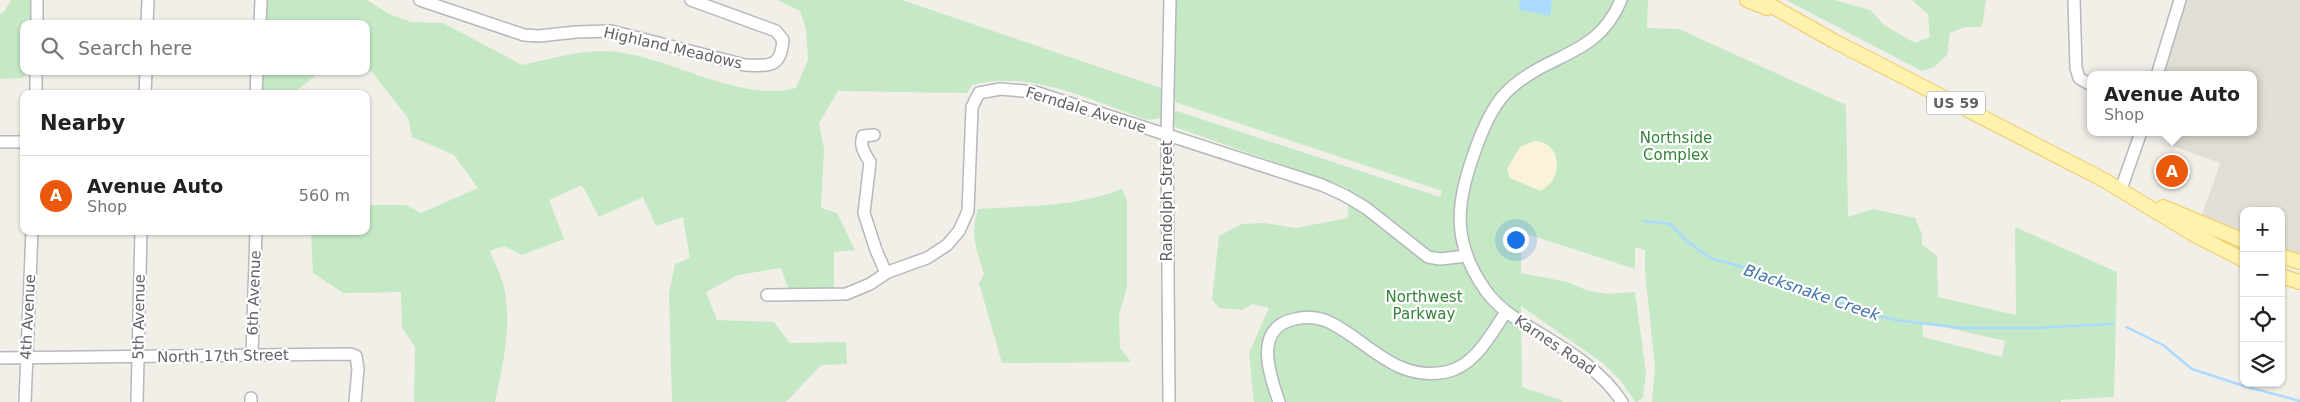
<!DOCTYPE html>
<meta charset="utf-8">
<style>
body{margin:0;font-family:"DejaVu Sans",sans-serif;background:#f6f6f6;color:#222}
.controls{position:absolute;right:15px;bottom:15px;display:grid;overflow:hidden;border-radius:10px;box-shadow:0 1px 4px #0004}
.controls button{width:45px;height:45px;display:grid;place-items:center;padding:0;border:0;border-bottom:1px solid #e0e0e0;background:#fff;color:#222;font:25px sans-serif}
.you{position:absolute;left:1515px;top:239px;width:18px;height:18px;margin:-12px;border:4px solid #fff;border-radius:50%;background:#1a73e8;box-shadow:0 0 0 8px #1a73e833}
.badge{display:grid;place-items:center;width:32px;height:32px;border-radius:50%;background:#ea580c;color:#fff;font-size:16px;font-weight:700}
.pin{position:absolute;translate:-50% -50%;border:2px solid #fff;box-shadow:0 1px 5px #0006}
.popup{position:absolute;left:2087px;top:71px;width:170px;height:65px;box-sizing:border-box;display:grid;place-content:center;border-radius:10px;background:#fff;filter:drop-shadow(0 1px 4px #0005);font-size:16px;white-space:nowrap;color:#767676}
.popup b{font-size:19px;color:#222}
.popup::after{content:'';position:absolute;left:50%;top:100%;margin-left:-10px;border:10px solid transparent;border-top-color:#fff}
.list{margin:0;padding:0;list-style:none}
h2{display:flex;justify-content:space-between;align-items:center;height:65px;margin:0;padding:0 20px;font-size:21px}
h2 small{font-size:16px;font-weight:400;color:#767676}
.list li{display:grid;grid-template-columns:32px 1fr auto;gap:15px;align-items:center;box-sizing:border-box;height:80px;padding:0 20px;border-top:1px solid #e0e0e0}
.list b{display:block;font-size:19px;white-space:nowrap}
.list p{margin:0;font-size:16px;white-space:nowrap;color:#767676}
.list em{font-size:16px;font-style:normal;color:#767676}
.icon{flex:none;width:28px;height:28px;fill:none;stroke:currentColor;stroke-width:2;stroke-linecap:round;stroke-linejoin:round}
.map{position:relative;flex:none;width:2300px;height:402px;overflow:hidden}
.search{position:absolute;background:#fff;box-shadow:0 1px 4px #0004;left:20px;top:20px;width:350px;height:55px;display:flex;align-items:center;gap:12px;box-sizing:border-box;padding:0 18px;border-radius:10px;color:#767676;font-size:19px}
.panel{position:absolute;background:#fff;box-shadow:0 1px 4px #0004;left:20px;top:90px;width:350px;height:145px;border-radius:10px}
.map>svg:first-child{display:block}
</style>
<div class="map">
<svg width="2300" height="402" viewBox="0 0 2300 402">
<rect width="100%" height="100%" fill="#f1efe8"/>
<!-- education -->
<polygon fill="#e1ded6" points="2186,0 2300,0 2300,254 2281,247 2281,211 2244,211 2244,232 2202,215 2220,163 2170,145 2165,132 2253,132 2253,75 2164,75"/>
<!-- green -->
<g fill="#c5e8c5" fill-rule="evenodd">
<polygon points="11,0 31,0 31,24 24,24 24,71 29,71 22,78 0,79 0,14 4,12"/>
<path d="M265,0H367L389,14L411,22L443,23L522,65C555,58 590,47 624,53C678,62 742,102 796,88L808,60L806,29L800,11L777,0H902L1164,89L1162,118L1147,120C1093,101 1030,69 972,85L967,93L838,91L819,123L824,149L821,208L837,213L855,250L834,252V288H788L781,268L738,275L706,292L717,320L774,322L790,343L846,342L847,364L821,365L786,402H672L669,293L675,264L690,258L683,217L656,226L643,197L599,217L582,185L549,200L564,239L522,255L504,246L490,251C495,263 501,275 504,287C512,326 503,364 495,402H414L415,347L402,328L401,292L343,293L313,273L311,231H366V201L370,205H406L421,213L478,188L454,155L412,137L408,118L372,72L366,69V24H264Z"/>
<path d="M1175,0H1648L1647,28L1679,29L1846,105L1848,217L1873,209L1915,218L1922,234V245L1937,256L1938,297L2016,315L2015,227L2117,272L2114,397L2061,400V402H1652L1655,367L1645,271V250L1635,247V269L1521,232V273L1567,282L1586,290L1607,294L1635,292L1646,373L1643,397L1638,402H1635L1621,381L1604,364L1521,306L1522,387L1561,400L1563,402H1254L1249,353L1269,308L1253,304L1242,310L1219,308L1212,299L1219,236L1242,224L1264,223L1295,228L1348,218V188L1175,127L1171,121V113L1177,111L1198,118L1440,197L1442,191L1175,102ZM1922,322L2005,341L2002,357L1923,337Z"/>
<polygon points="1786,0 1834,0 1870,10 1884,25 1915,43 1930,37 1928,14 1912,0 1986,0 1982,27 1965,27 1950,33 1947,55 1934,67 1922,71"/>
<polygon points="261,71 316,71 315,76 292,94 260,94"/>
<path d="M1122,189L1127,201V288L1119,314L1120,348L1131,362L1002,363L979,283L984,274C976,249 970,234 978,209C1026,206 1077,207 1122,189Z"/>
</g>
<!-- sand -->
<path fill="#fbf3d9" d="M1534,141C1563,142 1564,181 1540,191L1510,178L1507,169L1520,147Z"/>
<!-- water -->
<polygon fill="#aadaff" points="1520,0 1552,0 1550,16 1519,10"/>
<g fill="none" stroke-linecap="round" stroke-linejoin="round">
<!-- stream -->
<g stroke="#aadaff" stroke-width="2.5">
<polyline points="1644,221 1670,224 1687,241 1710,258 1762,272 1858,310 1895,320 1961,328 2035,328 2113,324"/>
<polyline points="2126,327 2163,345 2192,369 2244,386 2300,401"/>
</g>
<defs>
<g id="minor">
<path d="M420,0L524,35L539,36L576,32L611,31L745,65C769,66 781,68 783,40L776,31L691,0"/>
<path d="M1621,0C1598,56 1552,52 1512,87C1495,101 1485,124 1477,145C1457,200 1449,239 1486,291C1500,310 1519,321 1539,333C1570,352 1602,371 1622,402"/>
<polyline points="2074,0 2076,68 2079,78 2091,85"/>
<polyline points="37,24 37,0"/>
<polyline points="147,24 148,0"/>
<polyline points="260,24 261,0"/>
<polyline points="36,71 36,94"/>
<polyline points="2157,75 2180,0"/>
<polyline points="145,94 146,71"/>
<polyline points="256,94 257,71"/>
<path d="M874,135L863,136C859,146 865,154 870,162L864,213L876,250L886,273"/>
<polyline points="0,142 24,142"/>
<polyline points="2121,189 2141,132"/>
<polyline points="767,295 846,294 870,284 888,272 927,258 947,245 959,231 968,211 972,107 979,93 1000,89 1035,92 1322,185 1344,195 1366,208 1428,257 1440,259 1467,256"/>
<polyline points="252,355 256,231"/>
<polyline points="0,358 351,354 356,356 358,369 355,402"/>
<polyline points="25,402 32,231"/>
<polyline points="137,402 141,231"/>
<polyline points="251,402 251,398"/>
<polyline points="1169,402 1167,134 1170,0"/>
<path d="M1279,402C1270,375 1252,328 1295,319C1307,316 1319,317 1331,323C1369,342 1396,382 1446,372C1475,366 1491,334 1506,312"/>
</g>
<g id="major">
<polyline points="1747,0 1767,8"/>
<polyline points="1761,0 1834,41 2104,180 2193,234 2244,260"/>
<polyline points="2163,207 2244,241"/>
<polyline points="2281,256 2300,262"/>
<polyline points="2281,276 2300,282"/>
</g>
</defs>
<!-- minor casing -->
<use href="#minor" stroke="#b5b8bc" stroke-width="14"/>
<!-- major casing -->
<use href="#major" stroke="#f2c960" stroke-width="16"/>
<!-- minor -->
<use href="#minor" stroke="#fff" stroke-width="11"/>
<!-- major -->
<use href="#major" stroke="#fff2af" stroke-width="14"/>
</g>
<g text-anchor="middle" stroke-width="4.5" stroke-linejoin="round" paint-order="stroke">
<!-- shield labels -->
<rect fill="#fff" stroke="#8f9295" stroke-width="1" x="1927" y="91.5" width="58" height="23" rx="4"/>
<g font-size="14" font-weight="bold" fill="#5f6368">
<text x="1956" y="108">US 59</text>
</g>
<!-- street labels -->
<g font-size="15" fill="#5f6368" stroke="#fff">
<text transform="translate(673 48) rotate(13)" y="5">Highland Meadows</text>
<text transform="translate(1086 110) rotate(17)" y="5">Ferndale Avenue</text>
<text transform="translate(1167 201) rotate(-90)" y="5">Randolph Street</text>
<text transform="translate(254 293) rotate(-88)" y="5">6th Avenue</text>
<text transform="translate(28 317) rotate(-87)" y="5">4th Avenue</text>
<text transform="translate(139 317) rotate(-89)" y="5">5th Avenue</text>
<text transform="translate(1555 345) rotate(34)" y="5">Karnes Road</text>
<text transform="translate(223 356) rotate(-1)" y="5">North 17th Street</text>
</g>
<!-- park labels -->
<g font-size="15" fill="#348238" stroke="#fff">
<text x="1676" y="143">Northside<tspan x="1676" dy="17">Complex</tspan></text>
<text x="1424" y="302">Northwest<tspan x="1424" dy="17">Parkway</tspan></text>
</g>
<!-- water labels -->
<g font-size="16" font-style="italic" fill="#4174aa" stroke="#fff">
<text transform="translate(1812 292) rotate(19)" y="6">Blacksnake Creek</text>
</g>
</g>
</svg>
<div class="controls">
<button>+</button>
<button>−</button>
<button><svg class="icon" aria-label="locate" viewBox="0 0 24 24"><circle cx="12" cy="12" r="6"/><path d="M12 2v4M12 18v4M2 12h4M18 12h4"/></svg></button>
<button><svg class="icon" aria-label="layers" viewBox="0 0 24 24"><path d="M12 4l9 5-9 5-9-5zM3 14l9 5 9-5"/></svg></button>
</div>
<div class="you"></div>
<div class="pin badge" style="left:2172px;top:171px">A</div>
<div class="popup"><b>Avenue Auto</b>Shop</div>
<div class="search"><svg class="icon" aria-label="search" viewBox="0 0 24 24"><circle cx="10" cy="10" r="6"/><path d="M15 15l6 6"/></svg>Search here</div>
<section class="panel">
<h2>Nearby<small></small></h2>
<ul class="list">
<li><span class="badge">A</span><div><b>Avenue Auto</b><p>Shop</p></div><em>560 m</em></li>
</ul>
</section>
</div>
